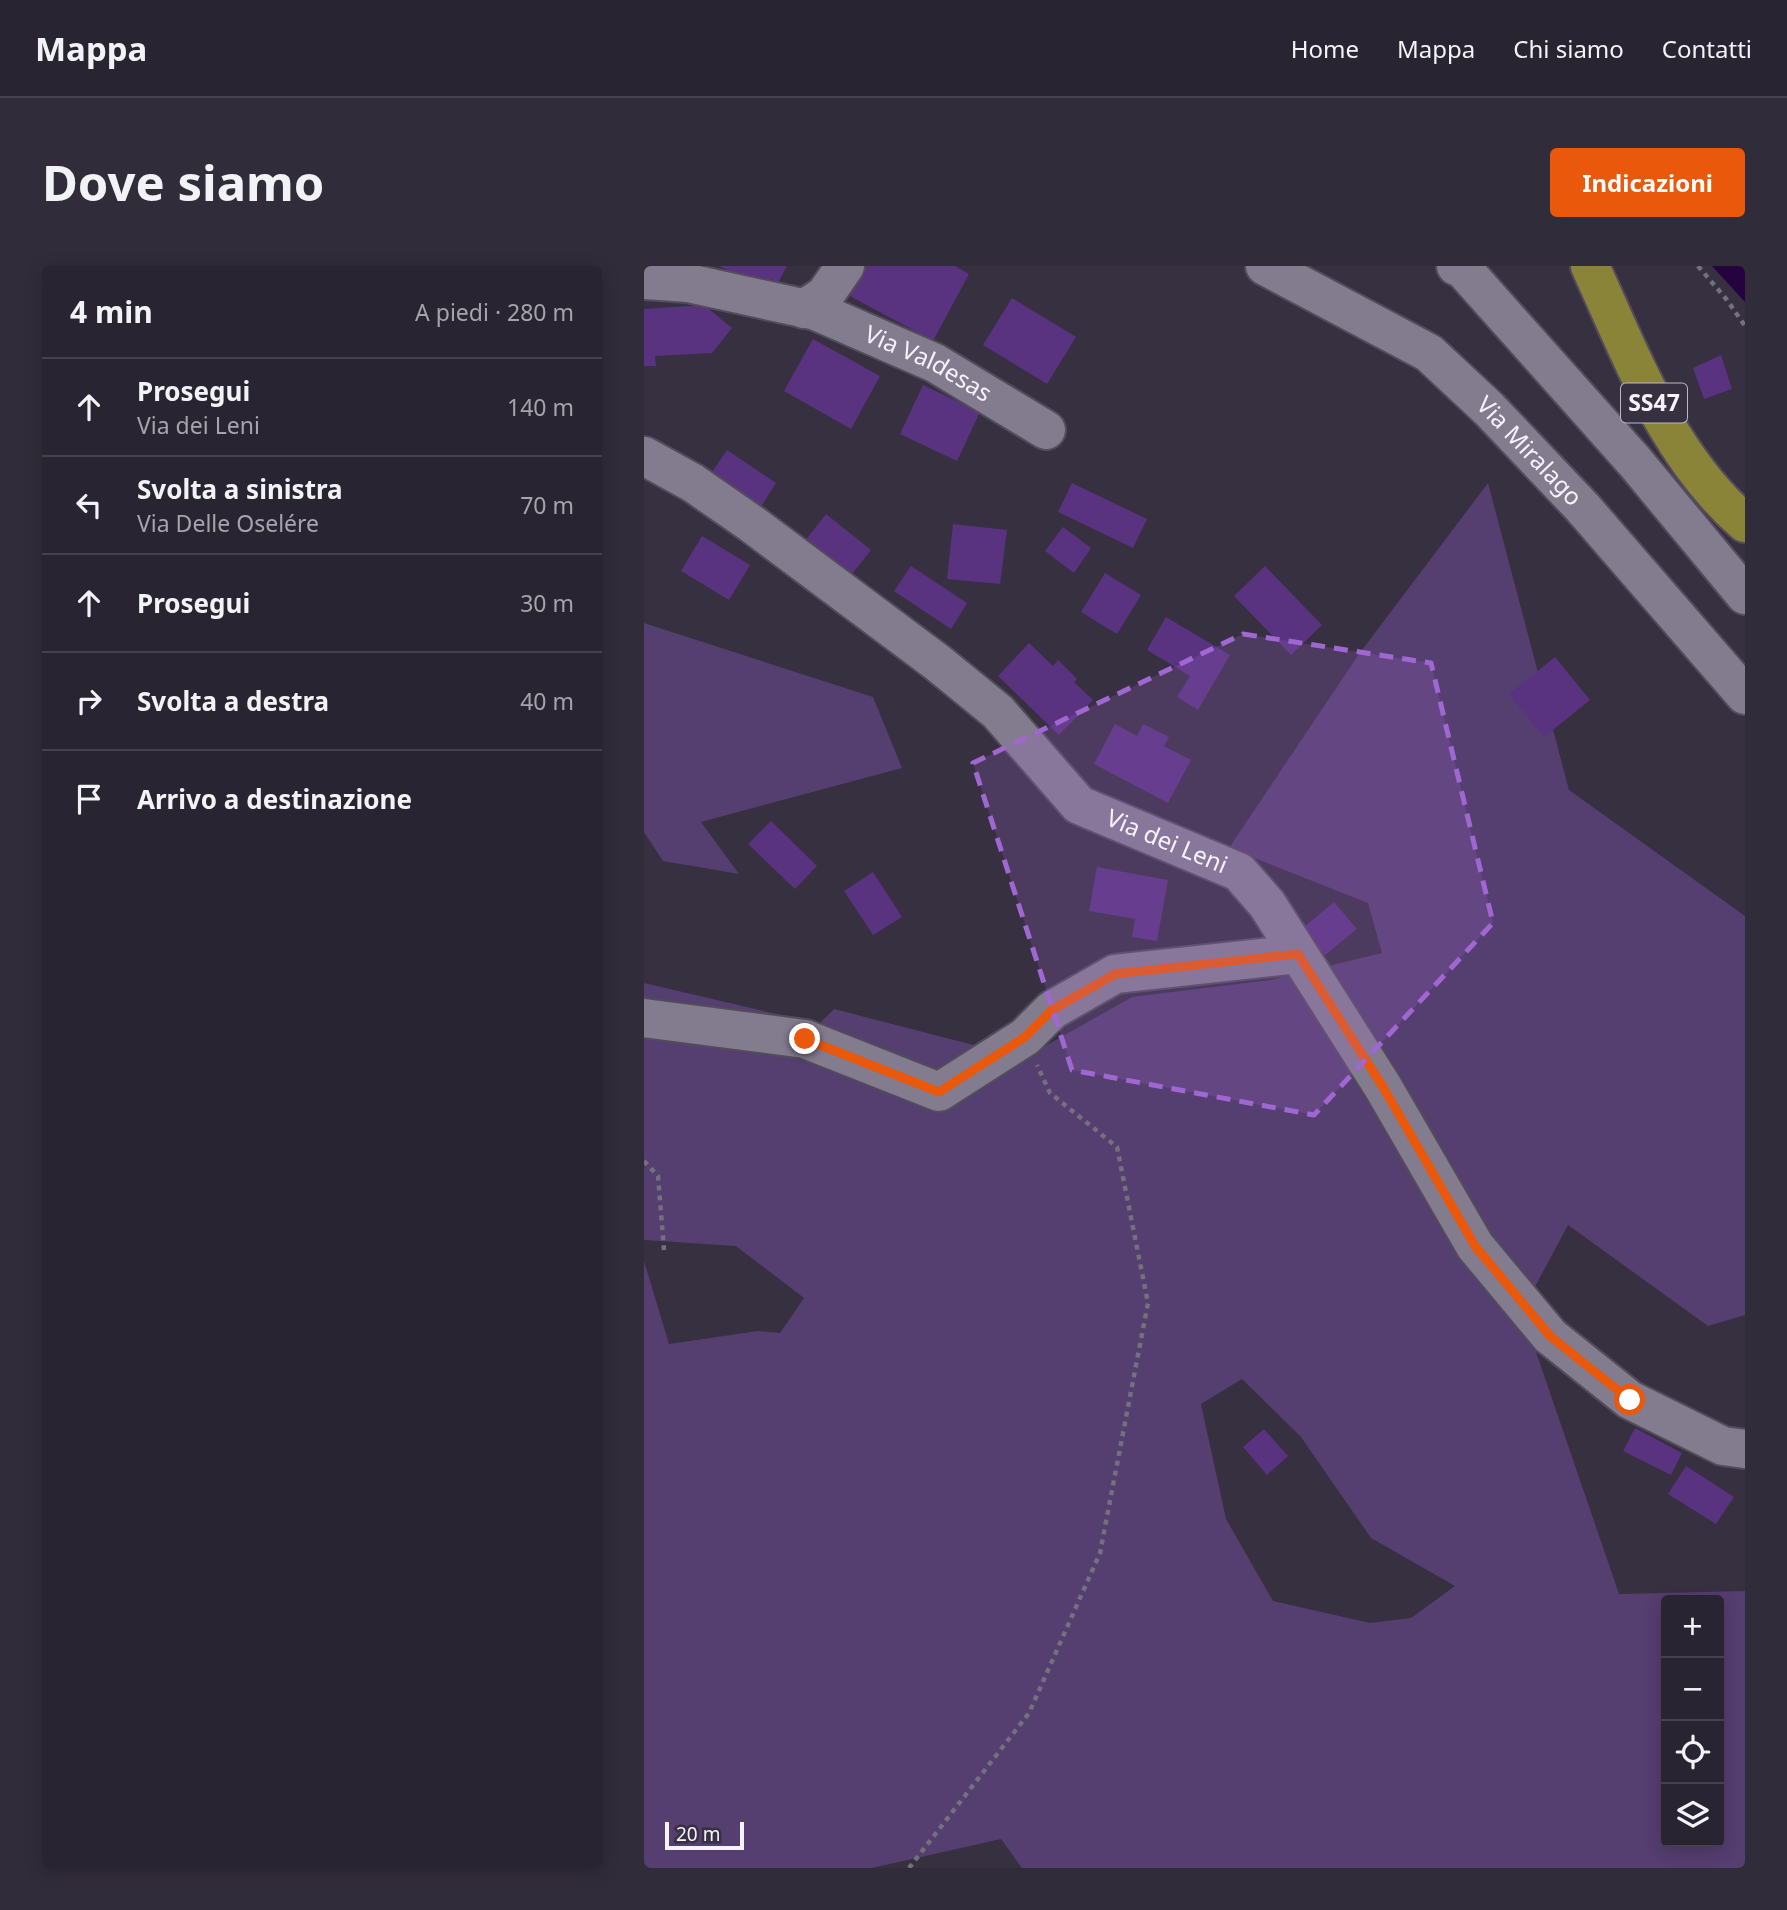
<!DOCTYPE html>
<html lang="it">
<meta charset="utf-8">
<style>
body{margin:0;font-family:"Noto Sans",sans-serif;background:#312c39;color:#f1f3f6}
.controls{position:absolute;right:21px;bottom:21px;display:grid;overflow:hidden;border-radius:7px;box-shadow:0 4px 18px #0003}
.controls button{width:63px;height:63px;display:grid;place-items:center;padding:0;border:0;border-bottom:2px solid #45414d;background:#292431;color:#f1f3f6;font:35px sans-serif}
.scale{position:absolute;left:21px;bottom:18px;width:79px;box-sizing:border-box;padding-left:7px;border:4px solid #f6f2fd;border-top:0;font-size:19px;line-height:24px;white-space:nowrap;color:#f6f2fd;-webkit-text-stroke:5px #373041;paint-order:stroke}
.stop{position:absolute;width:21px;height:21px;margin:-16px;border:5px solid #ea580c;border-radius:50%;background:#fff}
.stop.end{background:#ea580c;border-color:#fff;box-shadow:0 2px 7px #0008}
.list{margin:0;padding:0;list-style:none}
h2{display:flex;justify-content:space-between;align-items:center;height:91px;margin:0;padding:0 28px;font-size:30px}
h2 small{font-size:23px;font-weight:400;color:#a5a4ab}
.list li{display:grid;grid-template-columns:46px 1fr auto;gap:21px;align-items:center;box-sizing:border-box;height:98px;padding:0 28px;border-top:2px solid #45414d}
.list b{display:block;font-size:26px;white-space:nowrap}
.list p{margin:0;font-size:23px;white-space:nowrap;color:#a5a4ab}
.list em{font-size:23px;font-style:normal;color:#a5a4ab}
.icon{flex:none;width:38px;height:38px;fill:none;stroke:currentColor;stroke-width:2;stroke-linecap:round;stroke-linejoin:round}
.map{position:relative;flex:none;width:1101px;height:1602px;overflow:hidden;border-radius:7px}
header{display:flex;align-items:center;gap:42px;box-sizing:border-box;height:98px;padding:0 35px;background:#292431;border-bottom:2px solid #45414d}
header strong{font-size:33px}
nav{display:flex;gap:38px;margin-inline-start:auto;font-size:24px}
.intro{display:flex;align-items:center;justify-content:space-between;box-sizing:border-box;height:168px;padding:0 42px}
h1{margin:0;font-size:49px}
.button{padding:18px 32px;border-radius:7px;background:#ea580c;color:#fff;font-size:24px;font-weight:700}
main{display:flex;gap:42px;padding:0 42px}
aside{flex:1;background:#292431;border-radius:7px;box-shadow:0 4px 18px #0003}
.map>svg:first-child{display:block}
</style>
<header>
<strong>Mappa</strong>
<nav><a>Home</a><a>Mappa</a><a>Chi siamo</a><a>Contatti</a></nav>
</header>
<div class="intro"><h1>Dove siamo</h1><a class="button">Indicazioni</a></div>
<main>
<aside>
<h2>4 min<small>A piedi · 280 m</small></h2>
<ul class="list">
<li><svg class="icon" aria-label="ahead" viewBox="0 0 24 24"><path d="M12 20V5M6 11l6-6 6 6"/></svg><div><b>Prosegui</b><p>Via dei Leni</p></div><em>140 m</em></li>
<li><svg class="icon" aria-label="left" viewBox="0 0 24 24"><path d="M17 20v-9H6M10 6l-5 5 5 5"/></svg><div><b>Svolta a sinistra</b><p>Via Delle Oselére</p></div><em>70 m</em></li>
<li><svg class="icon" aria-label="ahead" viewBox="0 0 24 24"><path d="M12 20V5M6 11l6-6 6 6"/></svg><div><b>Prosegui</b></div><em>30 m</em></li>
<li><svg class="icon" aria-label="right" viewBox="0 0 24 24"><path d="M7 20v-9h11M14 6l5 5-5 5"/></svg><div><b>Svolta a destra</b></div><em>40 m</em></li>
<li><svg class="icon" aria-label="arrive" viewBox="0 0 24 24"><path d="M6 21V4h12l-3 4 3 4H6"/></svg><div><b>Arrivo a destinazione</b></div></li>
</ul>
</aside>
<div class="map">
<svg width="1101" height="1602" viewBox="0 0 1101 1602">
<rect width="100%" height="100%" fill="#373041"/>
<!-- green -->
<g fill="#553e70" fill-rule="evenodd">
<path d="M844,217L925,524L1101,650V1049L1064,1060L924,959L878,1045L975,1328L1101,1325V1602H378L357,1573L228,1602H0V995L25,1078L114,1065L136,1067L160,1032L92,980L0,974V717L175,758L190,743L380,792L488,731L626,714L738,687L724,637L585,582L715,388ZM598,1113L657,1171L727,1272L811,1320L767,1352L726,1357L629,1335L582,1253L557,1138ZM1022,1334H1075V1576H1022Z"/>
<polygon points="0,357 229,431 258,502 57,556 95,608 19,595 0,566"/>
</g>
<!-- water -->
<polygon fill="#24033e" points="1068,0 1101,0 1101,36"/>
<!-- building -->
<g fill="#593280">
<polygon points="75,0 143,0 134,17 127,13 122,23"/>
<polygon points="222,0 311,0 325,8 289,75 206,30"/>
<polygon points="368,32 432,71 403,118 339,79"/>
<polygon points="60,39 88,62 68,87 11,90 12,100 0,100 0,43"/>
<polygon points="169,73 236,110 207,163 140,125"/>
<polygon points="1077,89 1088,123 1060,133 1049,102"/>
<polygon points="279,119 336,146 313,195 256,168"/>
<polygon points="83,184 132,217 110,252 60,218"/>
<polygon points="428,217 503,253 489,282 414,246"/>
<polygon points="182,248 227,284 201,317 156,281"/>
<polygon points="309,258 363,264 356,318 303,313"/>
<polygon points="419,261 447,282 430,307 401,285"/>
<polygon points="58,270 106,299 85,334 37,305"/>
<polygon points="267,300 323,337 307,363 250,325"/>
<polygon points="621,300 678,359 647,389 590,330"/>
<polygon points="461,307 497,329 473,368 437,346"/>
<polygon points="522,351 586,389 554,444 533,431 546,410 503,384"/>
<polygon points="385,377 409,400 414,394 433,413 430,416 449,434 415,469 354,410"/>
<polygon points="911,391 946,434 900,471 865,428"/>
<polygon points="471,458 493,470 499,458 525,471 520,480 547,494 524,537 450,498"/>
<polygon points="127,555 173,600 151,623 104,578"/>
<polygon points="453,601 524,614 513,675 488,671 491,653 445,645"/>
<polygon points="229,606 258,651 229,669 200,625"/>
<polygon points="690,636 713,663 681,689 659,662"/>
<polygon points="991,1162 1038,1187 1027,1209 979,1185"/>
<polygon points="620,1163 644,1190 623,1209 599,1181"/>
<polygon points="1042,1200 1090,1231 1072,1258 1024,1228"/>
</g>
<g fill="none" stroke-linecap="round" stroke-linejoin="round">
<defs>
<g id="minor">
<path id="s1" d="M621,0L785,87L845,143L939,242L1101,429"/>
<polyline points="812,0 819,3 991,196 1101,329"/>
<path id="s2" d="M0,14L44,17L172,45L291,97L402,164"/>
<polyline points="160,43 181,29 201,0"/>
<path id="s3" d="M0,190L49,217L108,258L294,397L354,446L435,539L595,606L623,638L739,821L831,980L906,1070L986,1134L1079,1180L1101,1183"/>
<polyline points="0,752 161,773 295,826 381,771 408,744 471,708 654,688"/>
</g>
<path id="major" d="M946,0C987,89 1024,191 1101,257"/>
</defs>
<!-- minor casing -->
<use href="#minor" stroke="#534c5a" stroke-width="42"/>
<!-- major casing -->
<use href="#major" stroke="#534c5a" stroke-width="42"/>
<!-- path -->
<g stroke="#756f7e" stroke-width="4.5" stroke-dasharray="5 5" stroke-linecap="butt">
<polyline points="1054,0 1083,34 1101,60"/>
<polyline points="0,895 14,910 20,984"/>
<polyline points="265,1602 385,1447 456,1287 504,1037 473,881 406,827 393,799"/>
</g>
<!-- minor -->
<use href="#minor" stroke="#837b8e" stroke-width="38"/>
<!-- major -->
<use href="#major" stroke="#8a8439" stroke-width="38"/>
</g>
<g fill="none" stroke-linecap="round" stroke-linejoin="round">
<!-- route -->
<polyline stroke="#ea580c" stroke-width="9" points="161,773 295,826 381,771 408,744 471,708 654,688 739,821 831,980 906,1070 986,1134"/>
</g>
<!-- marked area -->
<path fill="#a067d2" fill-opacity="0.2" stroke="#a067d2" stroke-width="5" stroke-dasharray="14 9" stroke-linejoin="round" d="M599,368L787,397L849,657L670,849L428,804L329,497Z"/>
<g text-anchor="middle" stroke-width="6" stroke-linejoin="round" paint-order="stroke">
<!-- shield labels -->
<rect fill="#373041" stroke="#bdb8c5" stroke-width="2" x="977" y="117.5" width="66" height="39" rx="5"/>
<g font-size="23" font-weight="bold" fill="#f6f2fd">
<text x="1010" y="145">SS47</text>
</g>
<!-- street labels -->
<g font-size="24" fill="#f6f2fd" stroke="#373041">
<text dy="8" stroke="none"><textPath href="#s2" startOffset="299">Via Valdesas</textPath></text>
<text dy="8" stroke="none"><textPath href="#s1" startOffset="326">Via Miralago</textPath></text>
<text dy="8" stroke="none"><textPath href="#s3" startOffset="656">Via dei Leni</textPath></text>
</g>
</g>
</svg>
<div class="controls">
<button>+</button>
<button>−</button>
<button><svg class="icon" aria-label="locate" viewBox="0 0 24 24"><circle cx="12" cy="12" r="6"/><path d="M12 2v4M12 18v4M2 12h4M18 12h4"/></svg></button>
<button><svg class="icon" aria-label="layers" viewBox="0 0 24 24"><path d="M12 4l9 5-9 5-9-5zM3 14l9 5 9-5"/></svg></button>
</div>
<div class="scale">20 m</div>
<div class="stop" style="left:986px;top:1134px"></div>
<div class="stop end" style="left:161px;top:773px"></div>
</div>
</main>
